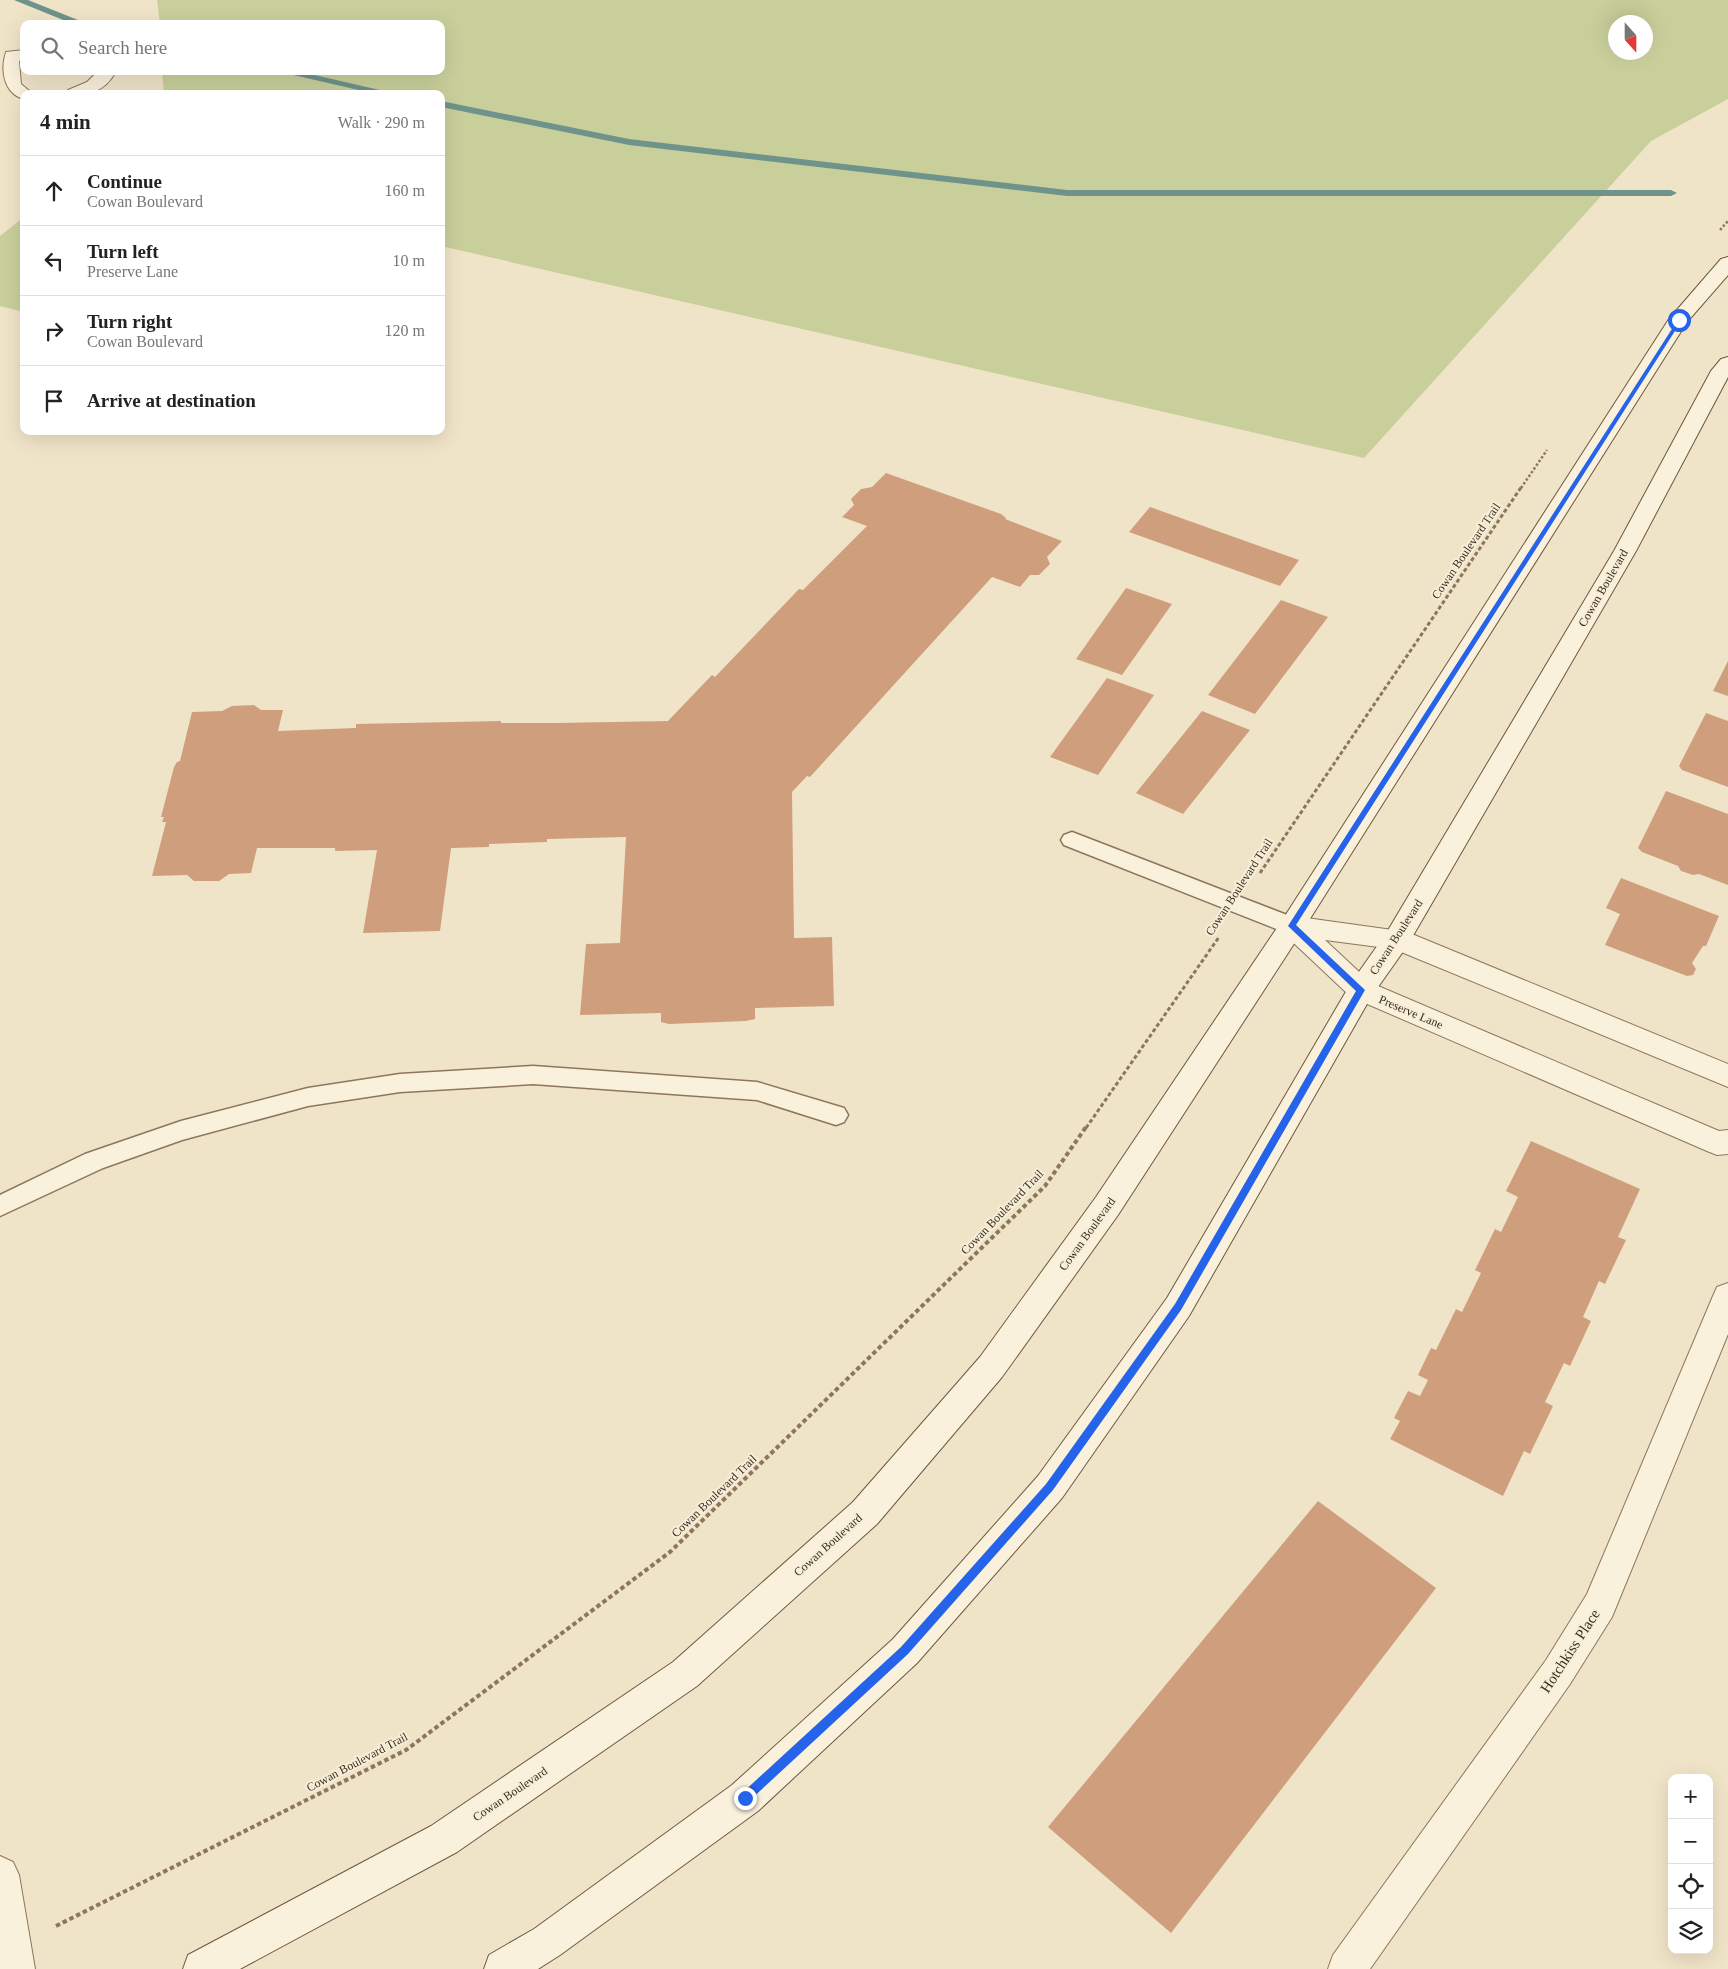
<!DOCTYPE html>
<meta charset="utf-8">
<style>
body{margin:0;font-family:Georgia,serif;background:#f6f6f6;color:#222}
.controls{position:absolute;right:15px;bottom:15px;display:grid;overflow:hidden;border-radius:10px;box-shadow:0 5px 20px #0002}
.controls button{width:45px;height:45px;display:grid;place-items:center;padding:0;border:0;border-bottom:1px solid #e0e0e0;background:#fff;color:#222;font:25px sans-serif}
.compass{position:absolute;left:1608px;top:15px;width:45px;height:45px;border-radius:50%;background:#fff;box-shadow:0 5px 20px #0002;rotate:159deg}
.stop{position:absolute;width:15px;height:15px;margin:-11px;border:4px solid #2563eb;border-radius:50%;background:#fff}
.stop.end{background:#2563eb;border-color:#fff;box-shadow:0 1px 5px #0008}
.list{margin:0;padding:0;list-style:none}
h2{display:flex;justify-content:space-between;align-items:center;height:65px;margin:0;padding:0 20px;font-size:21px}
h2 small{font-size:16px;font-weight:400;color:#767676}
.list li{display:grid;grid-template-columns:32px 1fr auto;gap:15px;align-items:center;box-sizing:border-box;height:70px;padding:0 20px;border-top:1px solid #e0e0e0}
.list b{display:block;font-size:19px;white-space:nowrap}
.list p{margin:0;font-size:16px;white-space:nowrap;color:#767676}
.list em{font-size:16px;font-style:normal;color:#767676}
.icon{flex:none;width:28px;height:28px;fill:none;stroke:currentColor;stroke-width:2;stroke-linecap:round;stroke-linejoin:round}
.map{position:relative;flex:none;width:1728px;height:1969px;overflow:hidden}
.search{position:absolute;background:#fff;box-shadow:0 5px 20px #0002;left:20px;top:20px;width:425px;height:55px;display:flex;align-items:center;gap:12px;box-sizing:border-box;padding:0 18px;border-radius:10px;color:#767676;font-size:19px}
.panel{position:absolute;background:#fff;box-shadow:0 5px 20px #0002;left:20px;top:90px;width:425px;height:345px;border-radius:10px}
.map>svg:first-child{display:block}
</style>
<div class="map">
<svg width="1728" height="1969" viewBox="0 0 1728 1969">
<rect width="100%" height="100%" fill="#f0e4c8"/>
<!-- green -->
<g fill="#c9cf9b" fill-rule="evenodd">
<path d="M157,0H1728V99L1651,141L1364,458L441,246V94H164L162,71H441V24H160ZM1616,22H1646V52H1616Z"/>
<polygon points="24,217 24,312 0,306 0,236"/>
</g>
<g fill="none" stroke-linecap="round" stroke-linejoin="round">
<!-- stream -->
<g fill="#6f938a" fill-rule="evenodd">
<polygon points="14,0 28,0 88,24 73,24"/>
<polygon points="276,71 297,71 397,94 376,94"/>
<polygon points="441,101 629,139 1067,190 1671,190 1677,193 1671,196 1067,196 629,145 441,107"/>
</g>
</g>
<!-- building -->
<g fill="#cf9f7d">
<polygon points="886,473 1001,514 1006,518 1005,519 1062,541 1047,557 1050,564 1039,575 1030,575 1020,587 992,577 810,777 807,776 792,792 794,938 832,937 834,1006 755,1008 755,1019 746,1021 669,1024 661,1022 661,1013 580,1015 586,944 620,943 626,837 547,839 547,842 489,844 489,847 451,848 440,931 363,933 377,850 335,851 335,848 257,848 251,873 229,874 219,881 194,881 187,875 152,876 166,822 162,822 164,817 161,817 174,767 177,762 180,761 192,712 222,711 232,706 254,705 261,710 283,710 278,731 356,728 356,724 501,721 501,723 556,723 668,721 712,675 715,677 799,589 803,590 867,526 842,517 854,505 851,499 861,489 872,487"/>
<polygon points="1150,507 1299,560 1280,586 1129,532"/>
<polygon points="1126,588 1172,604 1122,675 1076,659"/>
<polygon points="1281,600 1328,617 1255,714 1208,695"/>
<polygon points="1728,661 1728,696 1713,691"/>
<polygon points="1107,678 1154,695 1098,775 1050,757"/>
<polygon points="1202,711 1250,730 1183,814 1136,793"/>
<polygon points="1706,713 1728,721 1728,787 1682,770 1679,766"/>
<polygon points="1666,791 1728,814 1728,885 1699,874 1693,875 1681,871 1678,866 1642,852 1638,848"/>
<polygon points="1621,878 1719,916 1706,946 1703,946 1692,963 1696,969 1693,975 1687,976 1605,945 1620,914 1606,908"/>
<polygon points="1531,1141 1640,1189 1618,1237 1626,1240 1605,1284 1599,1281 1583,1317 1591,1321 1570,1366 1564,1363 1545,1402 1553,1406 1530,1454 1524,1451 1503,1496 1390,1439 1400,1421 1394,1418 1408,1391 1420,1396 1428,1380 1418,1375 1431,1348 1436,1350 1456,1309 1462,1312 1481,1273 1475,1270 1495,1229 1501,1232 1518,1197 1506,1191"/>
<polygon points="1318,1501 1436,1588 1171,1933 1048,1827"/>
</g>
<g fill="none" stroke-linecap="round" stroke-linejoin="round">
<defs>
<g id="lane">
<polygon points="1072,832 1300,920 1303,926 1300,932 1292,934 1284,932 1064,845 1061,840 1064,835"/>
<polygon points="533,1066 757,1082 844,1108 848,1115 844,1122 836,1125 757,1100 533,1084 400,1092 308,1106 182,1140 103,1168 0,1216 0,1195 85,1154 181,1121 308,1088 400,1074"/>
</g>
<g id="street">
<path d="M24,50V60L19,61L21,84L33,94H24V99C4,94 0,70 6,52Z"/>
<path d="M98,71H116C104,94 88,94 65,94L68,90L87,82Z"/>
<polygon points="1292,916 1407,932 1728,1064 1728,1087 1394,949 1325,940 1371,983 1719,1131 1728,1130 1728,1154 1717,1155 1707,1151 1351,997 1283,933 1279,926 1283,919"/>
<polygon points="1728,1283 1728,1334 1612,1617 1570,1684 1370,1969 1328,1969 1333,1955 1546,1660 1587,1594 1713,1296 1717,1287"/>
<polygon points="0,1856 13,1862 19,1875 35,1969 0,1969"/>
</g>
<g id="secondary">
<polygon points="1728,257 1728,275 1687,322 1301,933 1118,1215 1002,1377 877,1524 697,1686 457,1852 240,1969 183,1969 188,1955 431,1826 673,1662 853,1502 980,1357 1096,1197 1283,919 1669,319 1721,259"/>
<polygon points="1728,357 1728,377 1636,551 1407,946 1371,997 1189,1316 1062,1498 917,1663 758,1811 560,1955 538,1969 484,1969 489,1955 534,1929 732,1785 893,1639 1038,1476 1167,1298 1351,983 1387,932 1614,551 1711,371 1721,359"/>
</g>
</defs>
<!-- lane casing -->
<use href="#lane" stroke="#8d765c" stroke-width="3"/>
<!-- street casing -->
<use href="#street" stroke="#8d765c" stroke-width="2"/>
<!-- secondary casing -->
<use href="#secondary" stroke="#6f573f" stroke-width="2"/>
<!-- path-far2 -->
<g stroke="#8d765c" stroke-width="2.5" stroke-dasharray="2.5 2" stroke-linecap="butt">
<polyline points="1720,230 1728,221"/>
<polyline points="1521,488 1547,450"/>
</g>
<!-- path-far1 -->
<g stroke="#8d765c" stroke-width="3" stroke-dasharray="4 2.5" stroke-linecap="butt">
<polyline points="1260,873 1522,486"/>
<polyline points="1086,1128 1219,937"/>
</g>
<!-- path -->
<polyline stroke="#8d765c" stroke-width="4" stroke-dasharray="4.5 3" stroke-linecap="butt" points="56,1926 406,1750 670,1552 1045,1186 1086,1127"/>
<!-- lane -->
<use href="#lane" fill="#faf1dc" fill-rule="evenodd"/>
<!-- street -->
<use href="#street" fill="#faf1dc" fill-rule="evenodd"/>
<!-- secondary -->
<use href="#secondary" fill="#faf1dc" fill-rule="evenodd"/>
</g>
<!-- route -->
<polygon fill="#2563eb" points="1679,318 1682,320 1296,925 1365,990 1181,1310 1053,1490 908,1654 748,1802 741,1802 741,1794 901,1647 1046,1484 1175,1304 1356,991 1288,926"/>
<g text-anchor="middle" stroke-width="4" stroke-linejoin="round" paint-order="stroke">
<!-- street labels -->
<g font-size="12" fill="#3d2e20" stroke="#f7eed8">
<text transform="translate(1466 551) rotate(-56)" y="4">Cowan Boulevard Trail</text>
<text transform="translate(1603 588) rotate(-60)" y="4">Cowan Boulevard</text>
<text transform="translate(1239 887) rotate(-57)" y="4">Cowan Boulevard Trail</text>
<text transform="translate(1396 937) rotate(-57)" y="4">Cowan Boulevard</text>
<text transform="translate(1411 1012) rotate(23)" y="4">Preserve Lane</text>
<text transform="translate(1002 1212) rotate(-46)" y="4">Cowan Boulevard Trail</text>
<text transform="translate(1087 1234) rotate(-54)" y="4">Cowan Boulevard</text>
<text transform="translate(714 1496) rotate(-44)" y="4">Cowan Boulevard Trail</text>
<text transform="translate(828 1545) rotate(-42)" y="4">Cowan Boulevard</text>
<text transform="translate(357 1762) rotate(-28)" y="4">Cowan Boulevard Trail</text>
<text transform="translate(510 1794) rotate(-34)" y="4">Cowan Boulevard</text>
</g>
<!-- near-street labels -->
<g font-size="15" fill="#3d2e20" stroke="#f7eed8">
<text transform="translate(1570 1651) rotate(-57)" y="5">Hotchkiss Place</text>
</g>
</g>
</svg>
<div class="controls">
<button>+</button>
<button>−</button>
<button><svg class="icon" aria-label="locate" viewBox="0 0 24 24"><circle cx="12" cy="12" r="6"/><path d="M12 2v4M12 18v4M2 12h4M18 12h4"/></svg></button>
<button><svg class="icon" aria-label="layers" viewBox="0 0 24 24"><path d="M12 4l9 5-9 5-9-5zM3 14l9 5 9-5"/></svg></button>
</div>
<svg class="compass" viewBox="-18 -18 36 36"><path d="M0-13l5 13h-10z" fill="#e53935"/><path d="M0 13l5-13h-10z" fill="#767676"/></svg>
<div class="stop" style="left:1679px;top:320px"></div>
<div class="stop end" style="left:745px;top:1798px"></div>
<div class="search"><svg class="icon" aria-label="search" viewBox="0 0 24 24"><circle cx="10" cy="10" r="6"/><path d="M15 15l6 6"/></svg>Search here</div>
<section class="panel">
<h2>4 min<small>Walk · 290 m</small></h2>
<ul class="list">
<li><svg class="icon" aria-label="ahead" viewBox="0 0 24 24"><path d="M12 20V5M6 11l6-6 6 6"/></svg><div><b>Continue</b><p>Cowan Boulevard</p></div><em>160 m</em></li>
<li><svg class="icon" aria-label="left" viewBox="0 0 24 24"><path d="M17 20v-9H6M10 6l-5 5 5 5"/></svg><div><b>Turn left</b><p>Preserve Lane</p></div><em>10 m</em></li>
<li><svg class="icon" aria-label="right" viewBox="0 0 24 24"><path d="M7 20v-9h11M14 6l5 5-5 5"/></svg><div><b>Turn right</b><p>Cowan Boulevard</p></div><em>120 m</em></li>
<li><svg class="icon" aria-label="arrive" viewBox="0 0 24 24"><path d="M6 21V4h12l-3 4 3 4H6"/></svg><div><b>Arrive at destination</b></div></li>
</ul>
</section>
</div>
